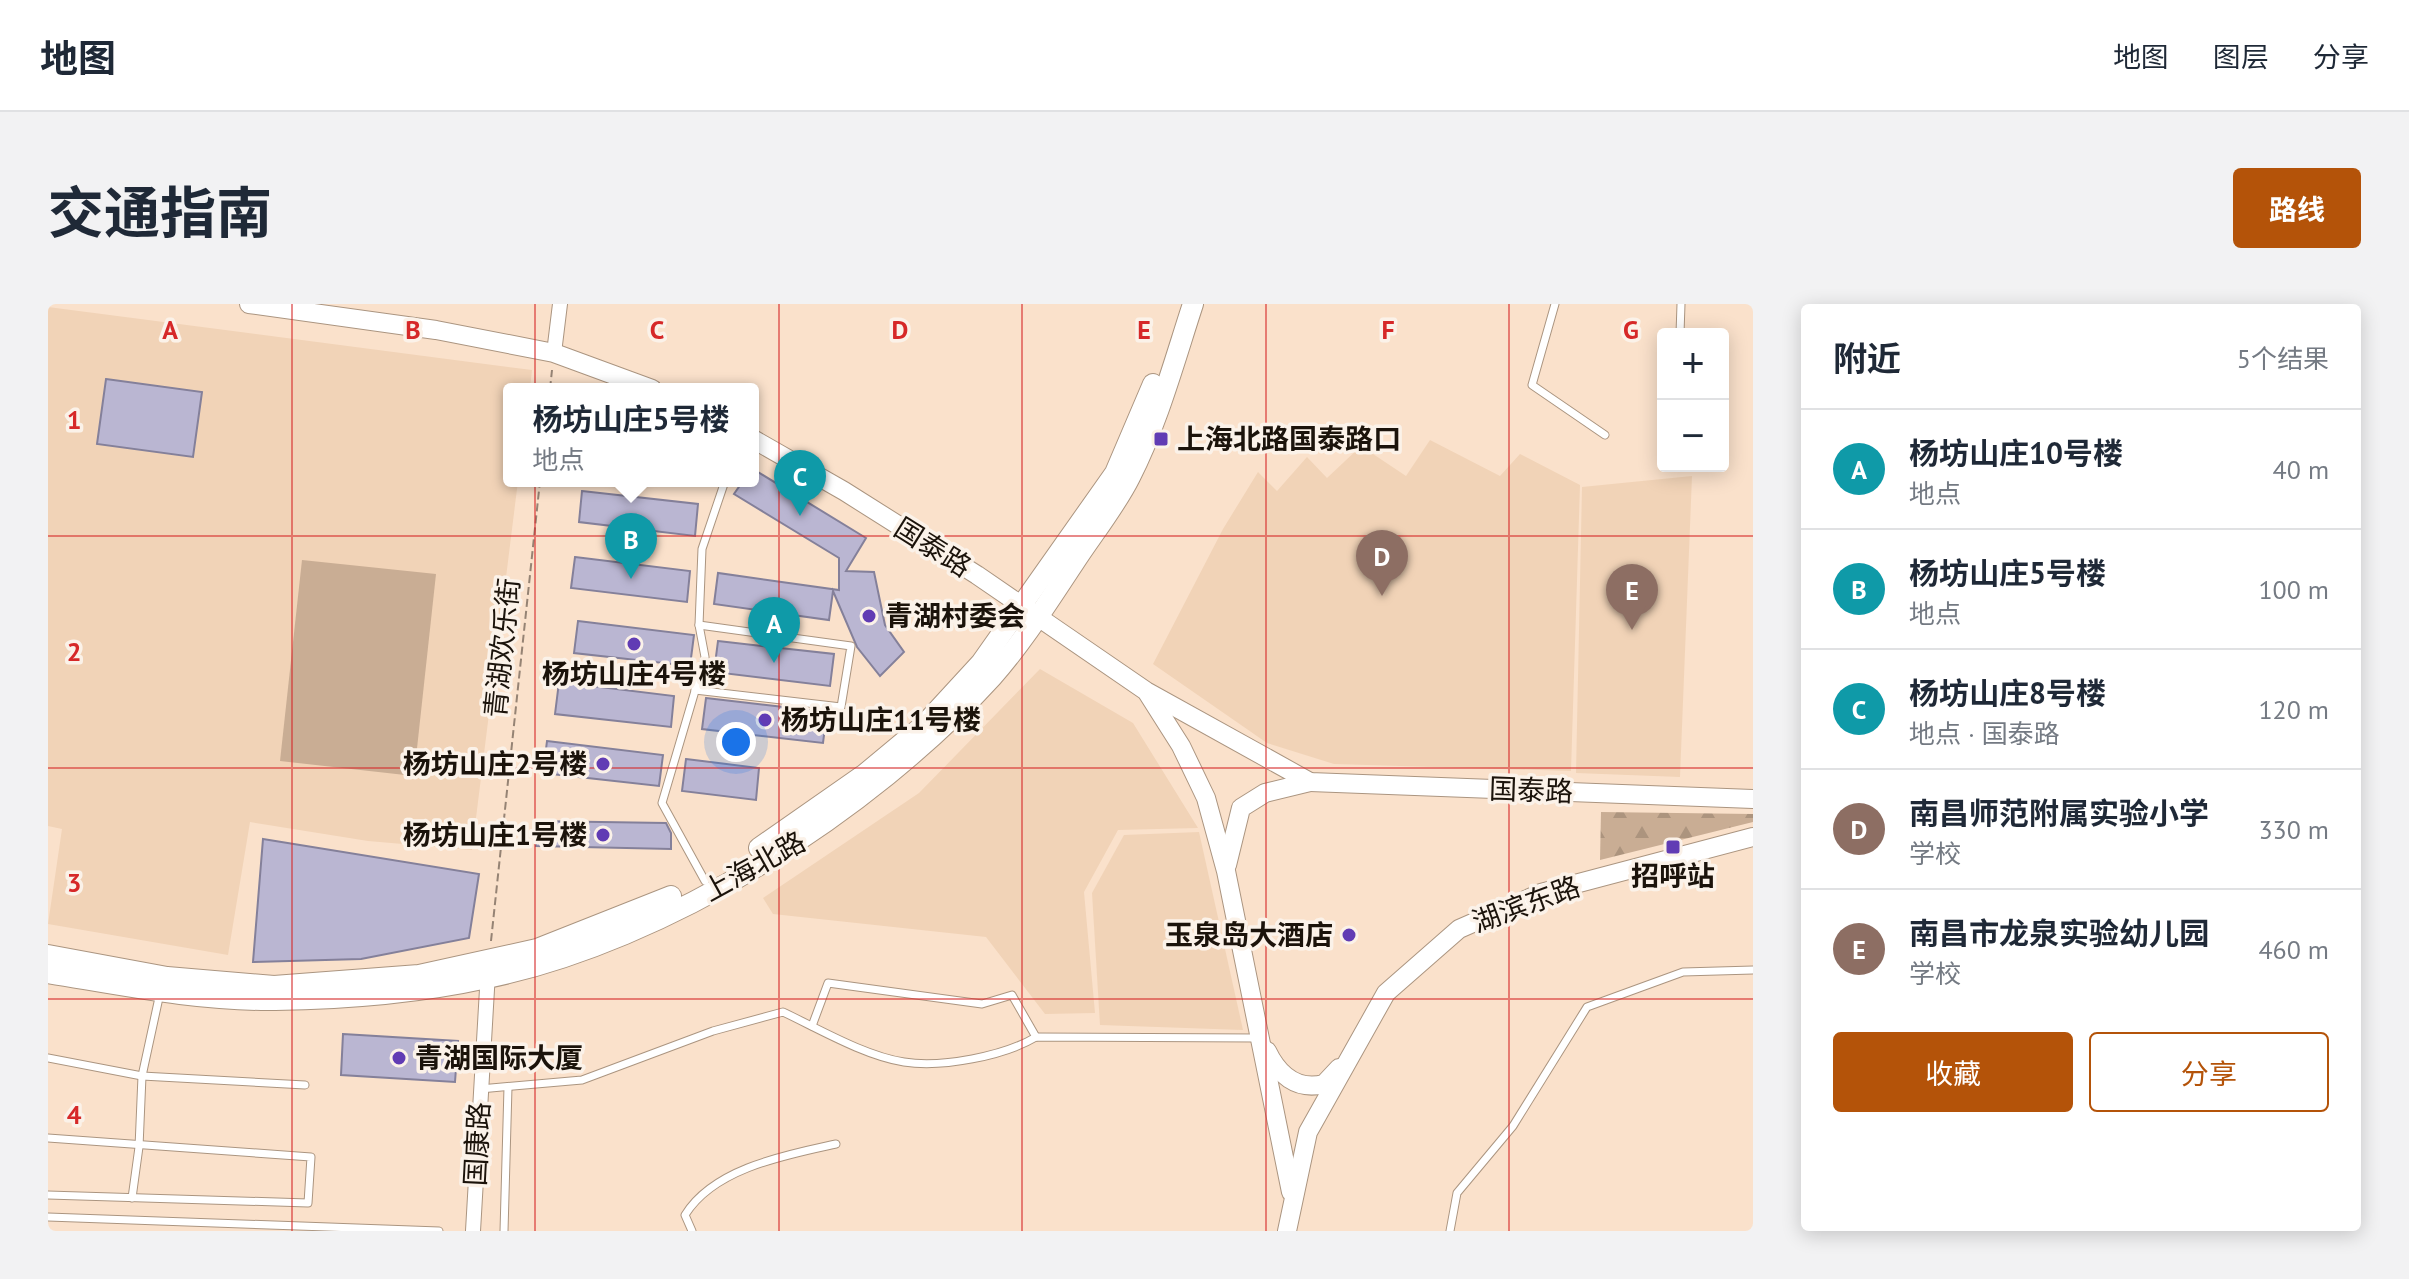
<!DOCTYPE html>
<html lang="zh">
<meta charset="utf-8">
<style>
body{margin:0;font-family:"PT Sans","Noto Sans SC",sans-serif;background:#f2f2f3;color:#1f2937}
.controls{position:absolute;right:24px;top:24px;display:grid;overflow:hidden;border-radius:8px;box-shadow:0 4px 20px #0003}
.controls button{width:72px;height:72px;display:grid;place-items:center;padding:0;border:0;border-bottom:2px solid #e0e1e3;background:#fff;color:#1f2937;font:40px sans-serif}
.you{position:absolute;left:688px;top:438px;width:28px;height:28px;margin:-20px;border:6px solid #fff;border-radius:50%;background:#1a73e8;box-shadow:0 0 0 12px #1a73e833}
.badge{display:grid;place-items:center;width:52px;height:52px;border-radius:50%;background:#b45309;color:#fff;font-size:26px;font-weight:700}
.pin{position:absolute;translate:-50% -66px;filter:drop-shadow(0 2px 4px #0008)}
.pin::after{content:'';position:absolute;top:42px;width:28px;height:24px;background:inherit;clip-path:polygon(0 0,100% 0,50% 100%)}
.popup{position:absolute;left:455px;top:79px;width:256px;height:104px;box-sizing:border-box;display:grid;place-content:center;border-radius:8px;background:#fff;filter:drop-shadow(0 2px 6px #0005);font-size:26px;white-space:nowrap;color:#747a83}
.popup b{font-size:30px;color:#1f2937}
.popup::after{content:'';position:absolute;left:50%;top:100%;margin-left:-16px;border:16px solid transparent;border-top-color:#fff}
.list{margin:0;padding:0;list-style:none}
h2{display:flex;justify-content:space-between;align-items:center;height:104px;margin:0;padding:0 32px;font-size:34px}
h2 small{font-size:26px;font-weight:400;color:#747a83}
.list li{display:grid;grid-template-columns:52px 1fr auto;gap:24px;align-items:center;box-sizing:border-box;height:120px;padding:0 32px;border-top:2px solid #e0e1e3}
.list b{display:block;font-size:30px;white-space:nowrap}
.list p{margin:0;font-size:26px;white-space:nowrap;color:#747a83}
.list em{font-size:26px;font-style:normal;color:#747a83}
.actions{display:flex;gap:16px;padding:24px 32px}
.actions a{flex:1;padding:18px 0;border:2px solid #b45309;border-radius:8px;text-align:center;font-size:28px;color:#b45309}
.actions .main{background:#b45309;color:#fff}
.map{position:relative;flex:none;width:1705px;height:927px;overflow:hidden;border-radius:8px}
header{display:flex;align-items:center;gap:48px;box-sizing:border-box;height:112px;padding:0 40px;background:#fff;border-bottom:2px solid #e0e1e3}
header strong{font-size:38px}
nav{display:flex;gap:44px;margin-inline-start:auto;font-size:28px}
.intro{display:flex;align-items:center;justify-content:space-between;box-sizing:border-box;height:192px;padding:0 48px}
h1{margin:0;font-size:56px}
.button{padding:20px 36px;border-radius:8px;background:#b45309;color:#fff;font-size:28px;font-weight:700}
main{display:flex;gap:48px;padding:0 48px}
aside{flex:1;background:#fff;border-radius:8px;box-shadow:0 4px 20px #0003}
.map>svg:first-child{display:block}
</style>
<header>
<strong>地图</strong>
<nav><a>地图</a><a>图层</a><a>分享</a></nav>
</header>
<div class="intro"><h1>交通指南</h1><a class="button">路线</a></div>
<main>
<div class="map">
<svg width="1705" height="927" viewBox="0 0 1705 927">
<defs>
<pattern id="forest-firs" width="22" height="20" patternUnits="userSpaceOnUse" patternTransform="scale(2)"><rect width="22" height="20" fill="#c9ad94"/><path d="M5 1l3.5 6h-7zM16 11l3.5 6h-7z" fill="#ac947e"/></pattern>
</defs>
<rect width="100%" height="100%" fill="#fae1cb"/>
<!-- built -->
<g fill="#f1d3b7">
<polygon points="0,3 484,66 482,85 461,85 461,177 470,177 424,546 320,537 202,518 180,651 0,620 14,525 0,522"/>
<polygon points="1382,136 1452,172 1472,150 1532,181 1523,467 1286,460 1219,439 1105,360 1175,225 1210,168 1229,187 1259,153 1279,174 1313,142 1358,172"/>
<polygon points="1644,172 1632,473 1528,469 1534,183"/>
<polygon points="992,365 1085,419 1150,524 1070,526 1036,588 1047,709 997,710 938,633 725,610 715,594 871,489"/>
<polygon points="1151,528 1195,726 1052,721 1044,589 1076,531"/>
</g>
<!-- forest -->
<polygon fill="url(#forest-firs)" points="1553,508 1705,510 1705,518 1552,556"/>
<!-- pitch -->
<polygon fill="#c9ad94" points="254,256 388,270 366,472 232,457"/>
<!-- building -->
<g fill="#bab6d2" stroke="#84809a" stroke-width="2">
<polygon points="58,75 154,88 145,153 49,140"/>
<polygon points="705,165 818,234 798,267 826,268 837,321 856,348 832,372 809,343 785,287 781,316 666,300 670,269 791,286 791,254 686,190 695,177 705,177"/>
<polygon points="534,187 650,200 647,232 531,218"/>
<polygon points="527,253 642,267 639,298 523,284"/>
<polygon points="530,317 646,331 642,362 526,349"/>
<polygon points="670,337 786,350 782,382 666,368"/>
<polygon points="511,378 626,392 623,423 507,410"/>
<polygon points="658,394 779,408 775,439 654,425"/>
<polygon points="499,437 615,451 611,482 495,469"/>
<polygon points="638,455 711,464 708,496 634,487"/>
<polygon points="488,517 618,519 623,529 623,545 488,542"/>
<polygon points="215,535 431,570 421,634 313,655 205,658"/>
<polygon points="295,730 410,737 407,778 293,771"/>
</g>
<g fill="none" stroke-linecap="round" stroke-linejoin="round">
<defs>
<g id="service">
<polyline points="1507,0 1484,81 1557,131"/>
<polyline points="1632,30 1633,0"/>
<polyline points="647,386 793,403 803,342 651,321"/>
<polyline points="657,577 614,499 657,353 651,321 654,245 677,177"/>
<polyline points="764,722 780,679 934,700 964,691 988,733"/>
<polyline points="0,754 94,772 257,781"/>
<path d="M432,785L534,776L665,727L735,708C771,725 817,752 856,758C894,764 956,752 988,733L1210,734"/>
<polyline points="0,834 263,853 260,899 0,891"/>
<polyline points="84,894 91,843 94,772 112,689"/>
<polyline points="0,913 391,927"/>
<polyline points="456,927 460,783"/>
<path d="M644,927L637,911C666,864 738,851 788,840"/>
<polyline points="1402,927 1409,889 1465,822 1539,703 1635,668 1705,666"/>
</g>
<g id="minor">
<polyline points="506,49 512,0"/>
<polyline points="425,927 440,668"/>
</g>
<g id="tertiary">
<polyline points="201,0 388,26 506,49 604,85"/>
<polyline points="705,135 796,187 929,271 1098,387 1262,478 1705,495"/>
<polyline points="1100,390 1133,442 1158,494 1178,567 1243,888"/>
<polyline points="1179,561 1193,504 1217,489 1262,478"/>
<path d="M1219,747C1230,770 1248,787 1276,780L1291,764"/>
<polyline points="1239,927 1260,828 1338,689 1411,625 1493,589 1705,533"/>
</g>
<g id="secondary">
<polyline points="711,544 817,470 876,421 933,359 1067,169 1105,80"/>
<polyline points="0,651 119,673 226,682 371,671 489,645 623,592"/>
<path d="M0,669C74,681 151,697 227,696C296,695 371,689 439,674C619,637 822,507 944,373C975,338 1000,298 1026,259C1044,231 1067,203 1082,173C1110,118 1126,58 1145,0"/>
</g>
</defs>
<!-- service casing -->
<use href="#service" stroke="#ab9580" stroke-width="9"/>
<!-- minor casing -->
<use href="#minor" stroke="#ab9580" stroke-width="16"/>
<!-- tertiary casing -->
<use href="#tertiary" stroke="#ab9580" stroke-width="20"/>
<!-- secondary casing -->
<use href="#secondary" stroke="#ab9580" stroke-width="22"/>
<!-- path -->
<g stroke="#958374" stroke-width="2" stroke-dasharray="8 4" stroke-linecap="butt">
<polyline points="502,85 504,66"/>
<polyline points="443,637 492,177"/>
</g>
<!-- service -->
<use href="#service" stroke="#fff" stroke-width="7"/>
<!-- minor -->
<use href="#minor" stroke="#fff" stroke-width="14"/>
<!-- tertiary -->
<use href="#tertiary" stroke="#fff" stroke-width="18"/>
<!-- secondary -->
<use href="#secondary" stroke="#fff" stroke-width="20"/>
</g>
<!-- grid -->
<path fill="none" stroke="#d62828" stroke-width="2" stroke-opacity="0.55" d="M244,0V927M487,0V927M731,0V927M974,0V927M1218,0V927M1461,0V927M0,232H1705M0,464H1705M0,695H1705"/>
<!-- markers -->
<g fill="#613cb4" stroke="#fbf2e9" stroke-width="3">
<rect x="1105" y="127" width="16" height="16" rx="4"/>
<circle cx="821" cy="312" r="8"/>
<circle cx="586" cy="340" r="8"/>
<circle cx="717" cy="416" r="8"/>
<circle cx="555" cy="460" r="8"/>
<circle cx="555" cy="531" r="8"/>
<rect x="1617" y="535" width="16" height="16" rx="4"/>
<circle cx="1301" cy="631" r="8"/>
<circle cx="351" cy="754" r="8"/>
</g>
<g text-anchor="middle" stroke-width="7" stroke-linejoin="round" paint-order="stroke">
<!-- poi labels -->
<g font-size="28" font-weight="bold" fill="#1b130b" stroke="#fbf2e9" text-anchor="start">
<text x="1129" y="145">上海北路国泰路口</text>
<text x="837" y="322">青湖村委会</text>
<text x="586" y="380" text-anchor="middle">杨坊山庄4号楼</text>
<text x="733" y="426">杨坊山庄11号楼</text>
<text x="539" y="470" text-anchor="end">杨坊山庄2号楼</text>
<text x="539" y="541" text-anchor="end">杨坊山庄1号楼</text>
<text x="1625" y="582" text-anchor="middle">招呼站</text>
<text x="1285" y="641" text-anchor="end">玉泉岛大酒店</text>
<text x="367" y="764">青湖国际大厦</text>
</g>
<!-- street labels -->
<g font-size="28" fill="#1b130b" stroke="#fbf2e9">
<text transform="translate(885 243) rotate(32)" y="10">国泰路</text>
<text transform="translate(454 344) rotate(-84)" y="10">青湖欢乐街</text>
<text transform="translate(1483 486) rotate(2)" y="10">国泰路</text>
<text transform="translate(706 562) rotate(-29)" y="10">上海北路</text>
<text transform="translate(1478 600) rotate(-20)" y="10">湖滨东路</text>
<text transform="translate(429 840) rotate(-87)" y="10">国康路</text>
</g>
</g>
<g font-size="26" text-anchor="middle" font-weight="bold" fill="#d62828" stroke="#fbf2e9" stroke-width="7" stroke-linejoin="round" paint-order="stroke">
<text x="122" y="35">A</text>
<text x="365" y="35">B</text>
<text x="609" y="35">C</text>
<text x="852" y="35">D</text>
<text x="1096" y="35">E</text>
<text x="1340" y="35">F</text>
<text x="1583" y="35">G</text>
<text x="26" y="125">1</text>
<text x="26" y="357">2</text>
<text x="26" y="588">3</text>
<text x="26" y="820">4</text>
</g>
</svg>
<div class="controls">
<button>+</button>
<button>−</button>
</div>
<div class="you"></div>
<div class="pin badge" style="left:726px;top:359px;background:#0f9aa8">A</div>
<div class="pin badge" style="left:583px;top:275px;background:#0f9aa8">B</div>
<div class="popup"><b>杨坊山庄5号楼</b>地点</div>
<div class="pin badge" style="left:752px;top:212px;background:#0f9aa8">C</div>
<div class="pin badge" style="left:1334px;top:292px;background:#8d6e63">D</div>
<div class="pin badge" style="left:1584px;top:326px;background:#8d6e63">E</div>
</div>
<aside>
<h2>附近<small>5个结果</small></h2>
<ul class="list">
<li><span class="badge" style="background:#0f9aa8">A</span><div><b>杨坊山庄10号楼</b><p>地点</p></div><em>40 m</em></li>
<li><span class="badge" style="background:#0f9aa8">B</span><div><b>杨坊山庄5号楼</b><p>地点</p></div><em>100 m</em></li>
<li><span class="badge" style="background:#0f9aa8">C</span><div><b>杨坊山庄8号楼</b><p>地点 · 国泰路</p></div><em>120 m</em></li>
<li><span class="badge" style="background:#8d6e63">D</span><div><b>南昌师范附属实验小学</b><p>学校</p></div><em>330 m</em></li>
<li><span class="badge" style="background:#8d6e63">E</span><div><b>南昌市龙泉实验幼儿园</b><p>学校</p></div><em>460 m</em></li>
</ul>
<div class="actions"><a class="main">收藏</a><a>分享</a></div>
</aside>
</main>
